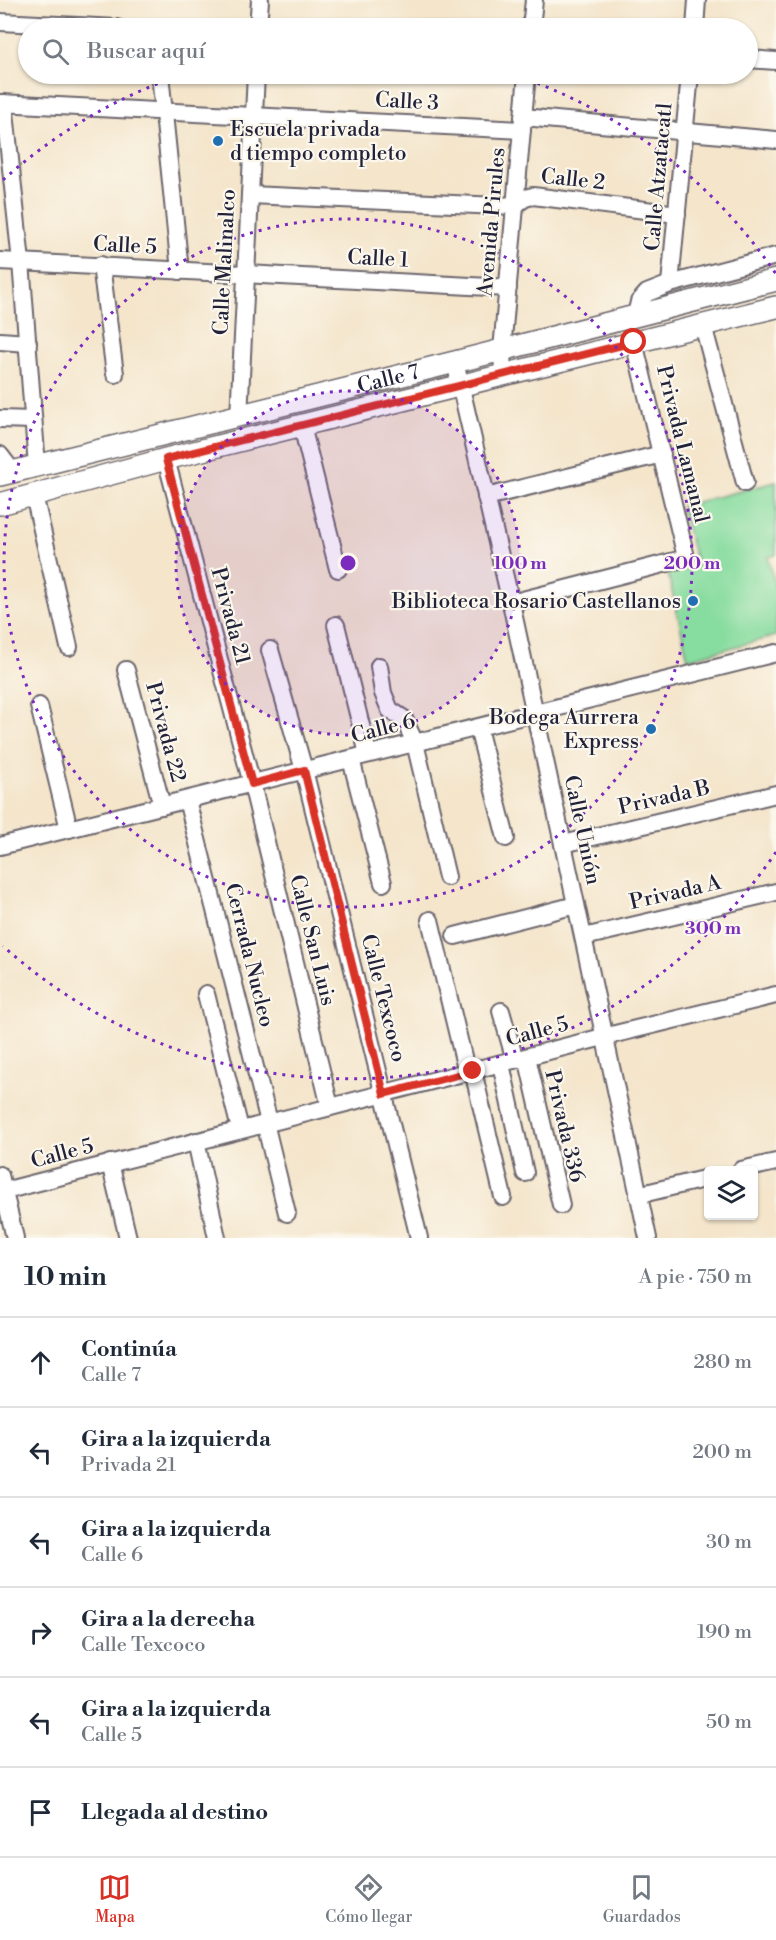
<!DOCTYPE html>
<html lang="es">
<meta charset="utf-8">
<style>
body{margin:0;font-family:"Libre Bodoni",serif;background:#f6f6f7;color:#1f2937}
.controls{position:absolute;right:18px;bottom:18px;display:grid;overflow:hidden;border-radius:6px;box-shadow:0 2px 4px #0004}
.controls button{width:54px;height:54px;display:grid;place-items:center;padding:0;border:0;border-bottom:2px solid #e0e1e3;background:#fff;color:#1f2937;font:30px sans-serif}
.stop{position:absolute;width:18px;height:18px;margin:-14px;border:4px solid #d93025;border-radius:50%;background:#fff}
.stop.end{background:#d93025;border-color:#fff;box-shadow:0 2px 6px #0008}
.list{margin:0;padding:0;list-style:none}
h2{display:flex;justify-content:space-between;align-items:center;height:78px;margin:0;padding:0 24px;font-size:26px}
h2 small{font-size:20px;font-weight:400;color:#747a83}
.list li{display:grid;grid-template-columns:39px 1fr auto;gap:18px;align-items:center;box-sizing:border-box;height:90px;padding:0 24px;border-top:2px solid #e0e1e3}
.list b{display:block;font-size:22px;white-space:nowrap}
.list p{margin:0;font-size:20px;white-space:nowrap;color:#747a83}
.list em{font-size:20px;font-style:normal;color:#747a83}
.icon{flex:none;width:33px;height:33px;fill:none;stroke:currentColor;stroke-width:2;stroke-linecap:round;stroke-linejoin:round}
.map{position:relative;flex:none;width:776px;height:1238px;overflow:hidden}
.search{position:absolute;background:#fff;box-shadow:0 2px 4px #0004;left:18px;right:18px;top:18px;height:66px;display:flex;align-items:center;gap:15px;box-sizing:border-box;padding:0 21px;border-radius:33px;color:#747a83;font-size:22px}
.sheet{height:618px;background:#fff}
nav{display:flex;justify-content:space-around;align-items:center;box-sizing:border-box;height:84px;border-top:2px solid #e0e1e3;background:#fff;font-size:16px;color:#747a83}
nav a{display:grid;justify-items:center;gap:3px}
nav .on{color:#d93025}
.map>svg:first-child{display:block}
</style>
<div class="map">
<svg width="776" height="1238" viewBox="0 0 776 1238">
<rect width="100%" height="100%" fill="#fbf7ec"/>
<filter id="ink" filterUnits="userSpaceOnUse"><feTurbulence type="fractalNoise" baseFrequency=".0167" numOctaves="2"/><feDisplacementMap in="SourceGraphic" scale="12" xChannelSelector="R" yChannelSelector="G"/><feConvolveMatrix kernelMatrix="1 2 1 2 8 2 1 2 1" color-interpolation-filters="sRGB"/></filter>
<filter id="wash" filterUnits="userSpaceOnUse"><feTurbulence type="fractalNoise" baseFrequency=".008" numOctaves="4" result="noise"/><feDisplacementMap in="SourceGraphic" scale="24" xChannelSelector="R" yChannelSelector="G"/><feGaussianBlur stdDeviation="1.35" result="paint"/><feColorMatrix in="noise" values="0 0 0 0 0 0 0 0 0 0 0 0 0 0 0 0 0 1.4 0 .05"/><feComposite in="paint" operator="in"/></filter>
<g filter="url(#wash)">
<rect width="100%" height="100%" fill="#f4e5cb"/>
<!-- green -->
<polygon fill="#87dc9f" stroke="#547f6d" stroke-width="1.5" points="776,482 776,555 768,557 776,589 776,636 688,659 668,574 697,566 681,506"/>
</g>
<g filter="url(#ink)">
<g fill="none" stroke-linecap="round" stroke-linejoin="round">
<defs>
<g id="minor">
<polyline points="0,22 117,28"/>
<polyline points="258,28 260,0"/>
<polyline points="531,28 534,0"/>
<polyline points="695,28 697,0"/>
<polyline points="748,59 776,61"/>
<polyline points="160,74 180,271"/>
<polyline points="0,103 522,130"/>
<polyline points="4,103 21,262 37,466"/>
<polyline points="523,117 776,140"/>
<polyline points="250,195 499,206 515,205 525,198 533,196 677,214"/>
<polyline points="0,261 508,288"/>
<polyline points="101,265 115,374"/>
<polyline points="670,284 690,74"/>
<polyline points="636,315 639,302 647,293 670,284 776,256"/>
<polyline points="703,325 745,483"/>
<polyline points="0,341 28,343"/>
<polyline points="455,362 511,603 648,1238"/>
<polyline points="503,375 502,350 527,74"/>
<polyline points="239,417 256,74"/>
<polyline points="0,419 33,420"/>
<polyline points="302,426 338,569"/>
<polyline points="0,455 13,472"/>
<polyline points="166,459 252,784 330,1107"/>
<polyline points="34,495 69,647"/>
<polyline points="486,497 662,454"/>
<polyline points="511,603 679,560 686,557 634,342"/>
<polyline points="336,625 368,754"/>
<polyline points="270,650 304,770 419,1238"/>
<polyline points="379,666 383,693 390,710 404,719 415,743 447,877"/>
<polyline points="126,670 162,806"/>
<polyline points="39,706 69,829"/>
<polyline points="478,728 506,838"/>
<polyline points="351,759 383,883"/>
<polyline points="187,800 269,1122"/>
<polyline points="563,844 776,794"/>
<polyline points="0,846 776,653"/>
<polyline points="430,920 467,1073"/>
<polyline points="455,936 576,905"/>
<polyline points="584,937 776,892"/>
<polyline points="206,994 240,1129"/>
<polyline points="501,1011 515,1060"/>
<polyline points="527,1057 561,1205"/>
<polyline points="501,1064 525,1173"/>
<polyline points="473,1071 503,1197"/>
<polyline points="265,1123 287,1213"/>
<polyline points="196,1141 217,1238"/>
<polyline points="110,1163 128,1238"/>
<polyline points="741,1170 776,1162"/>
<polyline points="0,1175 15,1238"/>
<polyline points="0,1192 603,1037 776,995"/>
<polyline points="638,1195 708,1178"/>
</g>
<g id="major">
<path id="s1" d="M0,475L455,362L776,280"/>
<polyline points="0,504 166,459 776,307"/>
</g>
</defs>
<!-- minor casing -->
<use href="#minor" stroke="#6c666d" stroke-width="20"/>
<!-- major casing -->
<use href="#major" stroke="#6c666d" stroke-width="24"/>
<!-- minor -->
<use href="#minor" stroke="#fff" stroke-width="16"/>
<!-- major -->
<use href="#major" stroke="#fff" stroke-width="21"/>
</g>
</g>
<g fill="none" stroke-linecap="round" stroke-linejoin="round" filter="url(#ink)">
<!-- route -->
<polyline stroke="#d93025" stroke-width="8" points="473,1071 384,1094 304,770 252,784 166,459 634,342"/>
</g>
<!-- distance rings -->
<circle cx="348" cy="563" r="172" fill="#7b2cbf" fill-opacity=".12"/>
<g fill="none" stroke="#7b2cbf" stroke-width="3" stroke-dasharray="3 6">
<circle cx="348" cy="563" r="172"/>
<circle cx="348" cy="563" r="344"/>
<path d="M776 852A516 516 0 0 1 3 946M3 180A516 516 0 0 1 184 74M512 74A516 516 0 0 1 776 274"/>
</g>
<!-- markers -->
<g fill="#1f6fb2" stroke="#fbf7ec" stroke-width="2">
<circle cx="218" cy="141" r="6"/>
<circle cx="693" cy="601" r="6"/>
<circle cx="651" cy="729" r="6"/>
</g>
<g text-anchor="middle" stroke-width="4.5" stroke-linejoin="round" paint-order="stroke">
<!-- street labels -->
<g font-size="21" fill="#22223b" stroke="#fbf7ec">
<text transform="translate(407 101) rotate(3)" y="7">Calle 3</text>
<text transform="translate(658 177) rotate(-85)" y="7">Calle Atzatacatl</text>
<text transform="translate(573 179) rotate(6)" y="7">Calle 2</text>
<text transform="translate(491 222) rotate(-85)" y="7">Avenida Pirules</text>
<text transform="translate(125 245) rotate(3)" y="7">Calle 5</text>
<text transform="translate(378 258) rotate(3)" y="7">Calle 1</text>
<text transform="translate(224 262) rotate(-87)" y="7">Calle Malinalco</text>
<text dy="7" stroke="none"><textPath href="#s1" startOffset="400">Calle 7</textPath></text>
<text transform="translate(683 444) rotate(76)" y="7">Privada Lamanal</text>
<text transform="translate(231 616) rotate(75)" y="7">Privada 21</text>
<text transform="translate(383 728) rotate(-14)" y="7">Calle 6</text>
<text transform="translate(166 732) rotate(75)" y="7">Privada 22</text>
<text transform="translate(664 797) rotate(-13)" y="7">Privada B</text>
<text transform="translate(583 830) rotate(78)" y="7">Calle Unión</text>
<text transform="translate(675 892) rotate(-13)" y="7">Privada A</text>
<text transform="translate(313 940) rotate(76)" y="7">Calle San Luis</text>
<text transform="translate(250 955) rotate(76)" y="7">Cerrada Nucleo</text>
<text transform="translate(384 998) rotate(76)" y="7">Calle Texcoco</text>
<text transform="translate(537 1031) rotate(-15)" y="7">Calle 5</text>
<text transform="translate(565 1126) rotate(77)" y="7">Privada 336</text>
<text transform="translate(62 1153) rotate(-15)" y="7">Calle 5</text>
</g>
<!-- poi labels -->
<g font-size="21" fill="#22223b" stroke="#fbf7ec" text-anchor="end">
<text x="230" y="136" text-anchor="start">Escuela privada<tspan x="230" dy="24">d tiempo completo</tspan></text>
<text x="681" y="608">Biblioteca Rosario Castellanos</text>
<text x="639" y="724">Bodega Aurrera<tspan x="639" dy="24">Express</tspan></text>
</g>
</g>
<circle cx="348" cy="563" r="9" fill="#7b2cbf" stroke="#fbf7ec" stroke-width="3"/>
<g font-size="18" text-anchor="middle" font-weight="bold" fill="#7b2cbf" stroke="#fbf7ec" stroke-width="4.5" stroke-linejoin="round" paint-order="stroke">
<text x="520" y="569">100 m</text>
<text x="692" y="569">200 m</text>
<text x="713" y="934">300 m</text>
</g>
</svg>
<div class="controls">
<button><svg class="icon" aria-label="layers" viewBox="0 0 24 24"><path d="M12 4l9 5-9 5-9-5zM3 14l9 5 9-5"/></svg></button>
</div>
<div class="stop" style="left:634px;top:342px"></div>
<div class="stop end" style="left:473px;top:1071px"></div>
<div class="search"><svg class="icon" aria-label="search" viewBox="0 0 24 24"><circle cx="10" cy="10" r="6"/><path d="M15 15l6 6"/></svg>Buscar aquí</div>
</div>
<section class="sheet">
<h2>10 min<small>A pie · 750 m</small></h2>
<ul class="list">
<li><svg class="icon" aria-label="ahead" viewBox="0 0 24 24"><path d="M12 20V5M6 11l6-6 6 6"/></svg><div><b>Continúa</b><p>Calle 7</p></div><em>280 m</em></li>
<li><svg class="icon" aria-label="left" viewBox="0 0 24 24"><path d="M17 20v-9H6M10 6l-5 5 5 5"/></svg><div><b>Gira a la izquierda</b><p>Privada 21</p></div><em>200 m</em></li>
<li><svg class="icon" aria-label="left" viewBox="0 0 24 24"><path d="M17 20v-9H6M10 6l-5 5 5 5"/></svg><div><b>Gira a la izquierda</b><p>Calle 6</p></div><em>30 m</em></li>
<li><svg class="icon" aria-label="right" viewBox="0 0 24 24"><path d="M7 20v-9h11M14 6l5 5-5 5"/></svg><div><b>Gira a la derecha</b><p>Calle Texcoco</p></div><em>190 m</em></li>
<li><svg class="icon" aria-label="left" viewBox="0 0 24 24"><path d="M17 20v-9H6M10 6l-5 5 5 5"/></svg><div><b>Gira a la izquierda</b><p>Calle 5</p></div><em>50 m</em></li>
<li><svg class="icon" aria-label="arrive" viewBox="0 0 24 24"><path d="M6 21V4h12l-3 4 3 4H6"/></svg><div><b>Llegada al destino</b></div></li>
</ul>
</section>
<nav>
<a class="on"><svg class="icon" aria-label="map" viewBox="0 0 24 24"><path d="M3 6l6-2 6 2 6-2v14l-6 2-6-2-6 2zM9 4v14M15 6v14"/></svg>Mapa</a>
<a><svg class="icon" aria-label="directions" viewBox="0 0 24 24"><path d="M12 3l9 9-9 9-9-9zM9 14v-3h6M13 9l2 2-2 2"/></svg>Cómo llegar</a>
<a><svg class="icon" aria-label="saved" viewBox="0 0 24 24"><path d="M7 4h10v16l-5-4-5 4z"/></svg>Guardados</a>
</nav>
